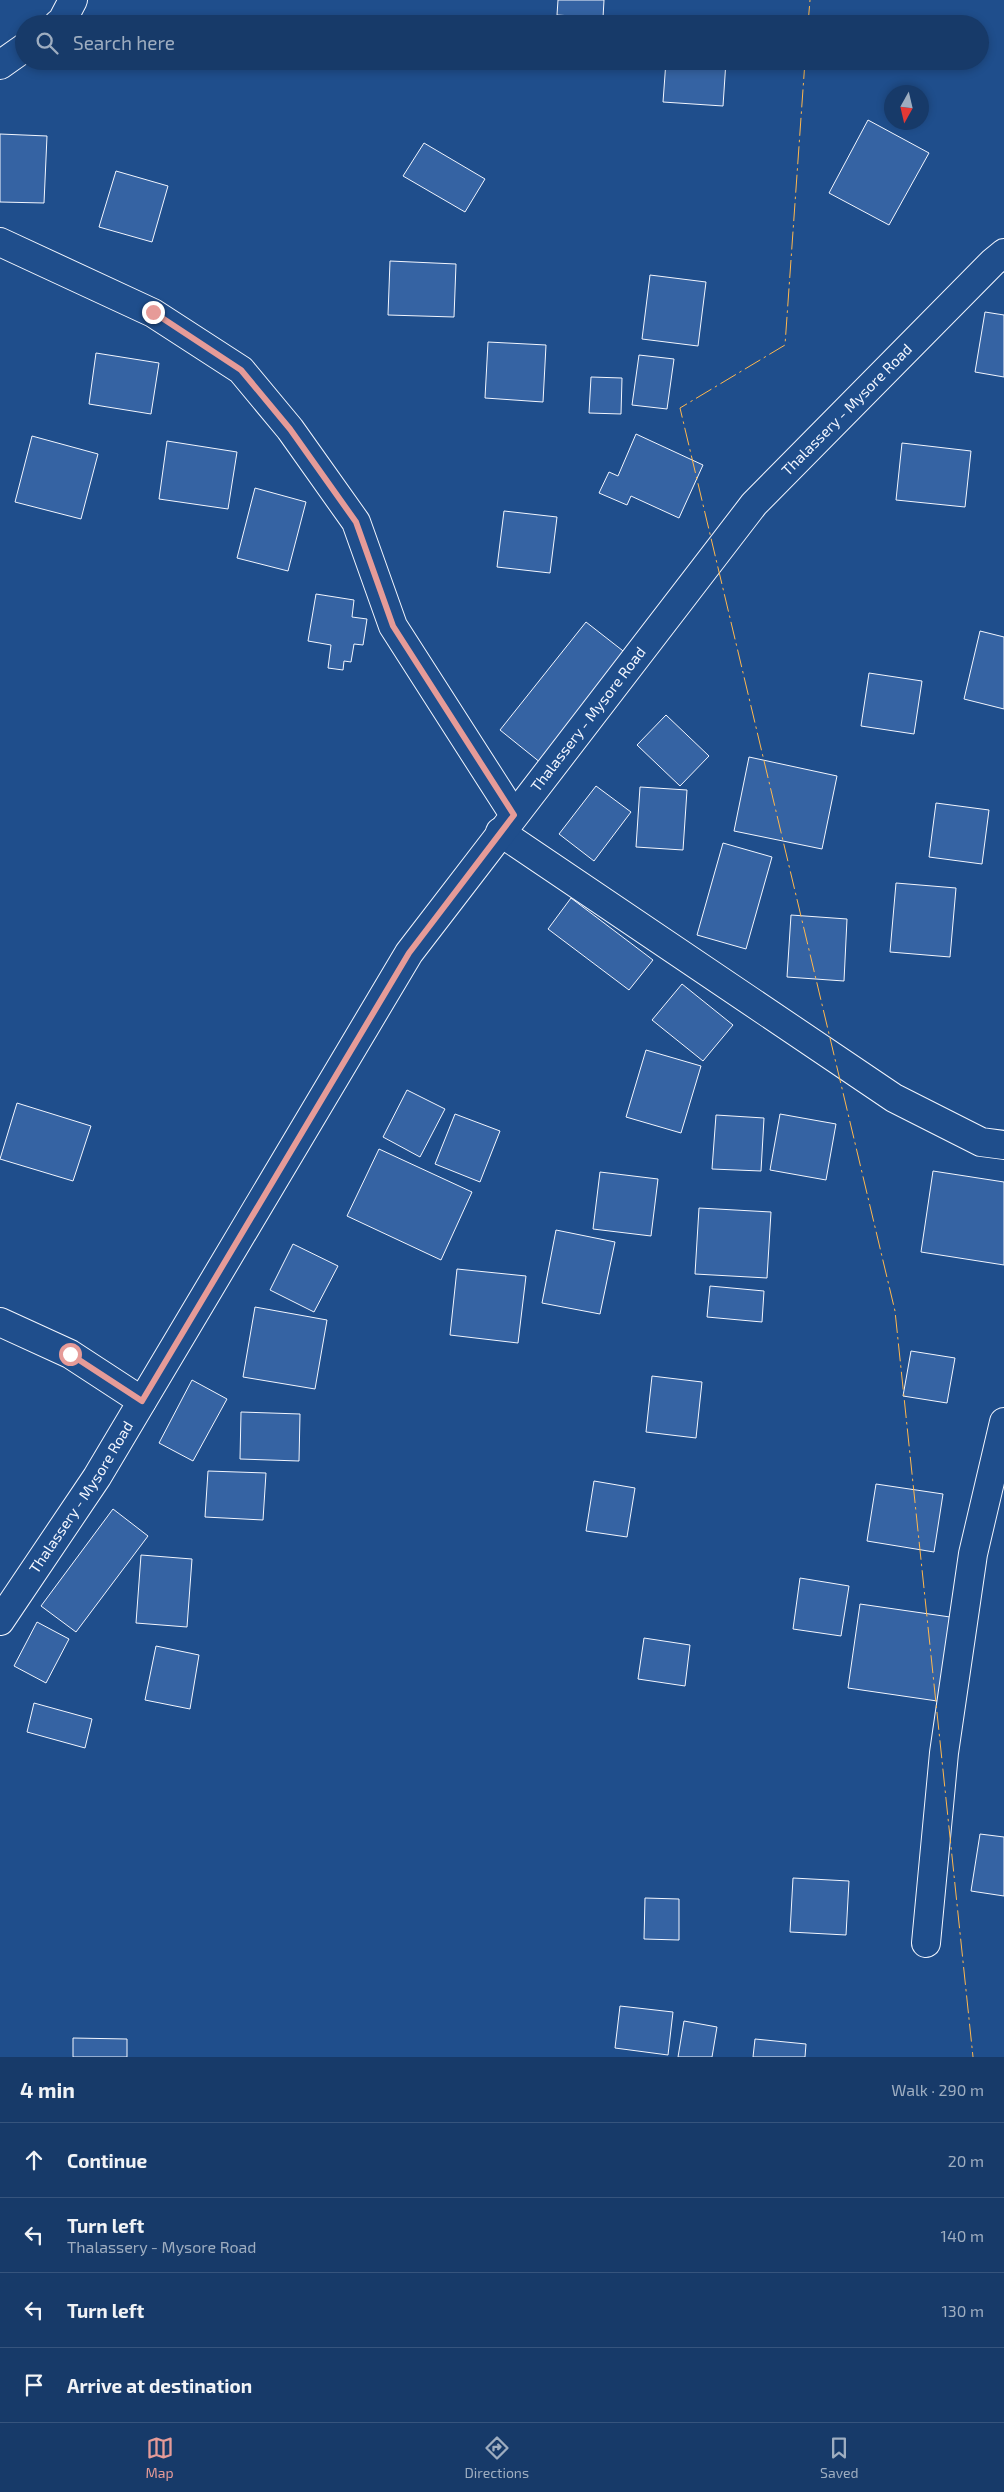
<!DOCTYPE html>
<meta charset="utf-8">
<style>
body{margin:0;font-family:"Exo 2",sans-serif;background:#20416f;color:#f1f3f6}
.compass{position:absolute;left:884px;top:85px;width:45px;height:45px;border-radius:50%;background:#173a69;box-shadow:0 2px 8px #0003;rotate:188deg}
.stop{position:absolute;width:15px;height:15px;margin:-11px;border:4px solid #e69b98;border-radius:50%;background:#fff}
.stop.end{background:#e69b98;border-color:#fff;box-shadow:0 1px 5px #0008}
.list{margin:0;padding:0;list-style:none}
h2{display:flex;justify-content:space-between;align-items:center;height:65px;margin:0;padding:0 20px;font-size:21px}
h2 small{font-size:16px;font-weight:400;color:#9eadc0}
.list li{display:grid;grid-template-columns:32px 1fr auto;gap:15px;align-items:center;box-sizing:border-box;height:75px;padding:0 20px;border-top:1px solid #36547d}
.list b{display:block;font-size:19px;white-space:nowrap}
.list p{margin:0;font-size:16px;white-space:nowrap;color:#9eadc0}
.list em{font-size:16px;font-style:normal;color:#9eadc0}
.icon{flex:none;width:28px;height:28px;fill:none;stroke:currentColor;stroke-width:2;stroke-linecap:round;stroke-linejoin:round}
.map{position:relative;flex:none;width:1004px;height:2057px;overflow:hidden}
.search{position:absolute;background:#173a69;box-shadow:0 2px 8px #0003;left:15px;right:15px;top:15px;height:55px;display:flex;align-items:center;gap:12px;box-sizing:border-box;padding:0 18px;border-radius:28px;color:#9eadc0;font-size:19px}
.sheet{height:365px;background:#173a69}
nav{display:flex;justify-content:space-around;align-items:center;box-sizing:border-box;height:70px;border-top:1px solid #36547d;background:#173a69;font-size:14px;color:#9eadc0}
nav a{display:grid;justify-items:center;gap:2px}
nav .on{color:#e69b98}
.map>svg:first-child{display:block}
</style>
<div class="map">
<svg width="1004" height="2057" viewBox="0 0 1004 2057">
<rect width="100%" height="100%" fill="#1f4e8c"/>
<!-- building -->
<g fill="#3563a3" stroke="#f2f6ff">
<polygon points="558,0 604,0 603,18 557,15"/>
<polygon points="669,18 728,22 728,24 668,24"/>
<polygon points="666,61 726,61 723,106 663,102"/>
<polygon points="868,120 929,153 889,225 829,193"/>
<polygon points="0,134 47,136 44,203 0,202"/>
<polygon points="424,143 485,179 465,212 403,176"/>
<polygon points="116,171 168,186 152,242 99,227"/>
<polygon points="390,261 456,264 454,317 388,315"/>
<polygon points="650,275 706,282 698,346 642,339"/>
<polygon points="985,312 1004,315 1004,377 975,372"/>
<polygon points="488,342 546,345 543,402 485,398"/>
<polygon points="96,353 159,363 151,414 89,404"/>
<polygon points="639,355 674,359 667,409 632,405"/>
<polygon points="591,377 622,378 621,414 589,413"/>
<polygon points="636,434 703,465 679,518 631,496 627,505 599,493 609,472 618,476"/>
<polygon points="32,436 98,454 81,519 15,502"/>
<polygon points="167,441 237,452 228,509 159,499"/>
<polygon points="902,443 971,451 965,507 896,500"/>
<polygon points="255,488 306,502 288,571 237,558"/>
<polygon points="504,511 557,517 550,573 497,567"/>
<polygon points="316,594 354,600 352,617 367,619 363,645 354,644 351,662 344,661 343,670 328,668 331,645 308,641"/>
<polygon points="586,622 627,654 541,763 500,730"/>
<polygon points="980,631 1004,637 1004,709 964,699"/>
<polygon points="869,673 922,681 914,734 861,726"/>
<polygon points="666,715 709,756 680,786 637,745"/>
<polygon points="749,757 837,776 822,849 734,831"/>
<polygon points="596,786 631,812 594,861 559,834"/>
<polygon points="640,787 687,790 683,850 636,847"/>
<polygon points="936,803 989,810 982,864 929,857"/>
<polygon points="723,843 772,857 746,949 697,935"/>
<polygon points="896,883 956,888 950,957 890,952"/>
<polygon points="571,898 653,960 629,990 548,929"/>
<polygon points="791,915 847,919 844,981 787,977"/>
<polygon points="682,984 733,1025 703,1061 652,1020"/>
<polygon points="646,1050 701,1066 681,1133 626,1117"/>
<polygon points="407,1090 445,1109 420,1157 383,1137"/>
<polygon points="17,1103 91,1126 73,1181 0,1159"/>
<polygon points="455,1114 500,1131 480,1182 435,1164"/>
<polygon points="780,1114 836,1124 826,1180 770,1170"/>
<polygon points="716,1115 764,1118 761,1171 712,1169"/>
<polygon points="379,1149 472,1192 441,1260 347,1216"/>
<polygon points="933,1171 1004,1182 1004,1265 921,1252"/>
<polygon points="600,1172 658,1179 651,1236 593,1229"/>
<polygon points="699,1208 771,1212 767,1278 695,1274"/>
<polygon points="556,1230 615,1242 600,1314 542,1303"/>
<polygon points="293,1244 338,1266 314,1312 270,1290"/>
<polygon points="457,1269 526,1276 518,1343 450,1335"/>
<polygon points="710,1286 764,1291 762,1322 707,1317"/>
<polygon points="255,1307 327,1320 315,1389 243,1377"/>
<polygon points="911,1351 955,1358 947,1403 903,1396"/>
<polygon points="652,1376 702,1382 696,1438 646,1432"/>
<polygon points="192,1380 227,1399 193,1461 159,1443"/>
<polygon points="241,1412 300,1414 299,1461 240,1459"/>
<polygon points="208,1471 266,1473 263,1520 205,1517"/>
<polygon points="594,1481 635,1488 627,1537 586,1531"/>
<polygon points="876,1484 943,1494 934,1552 867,1541"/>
<polygon points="113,1509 148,1536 76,1632 41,1606"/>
<polygon points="141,1555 192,1559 187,1627 136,1623"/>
<polygon points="800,1578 849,1586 841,1636 793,1629"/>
<polygon points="860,1604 957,1618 944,1702 848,1688"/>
<polygon points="37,1622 69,1639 46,1683 14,1666"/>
<polygon points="644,1638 690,1645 685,1686 638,1679"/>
<polygon points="156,1646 199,1655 190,1709 145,1700"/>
<polygon points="34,1703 92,1719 85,1748 27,1732"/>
<polygon points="980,1834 1004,1837 1004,1896 971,1891"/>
<polygon points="793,1878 849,1881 846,1935 790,1932"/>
<polygon points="645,1898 679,1899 679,1940 644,1939"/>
<polygon points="620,2006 673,2012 668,2055 615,2048"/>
<polygon points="684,2021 717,2027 712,2057 678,2057"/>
<polygon points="73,2038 127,2039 127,2057 73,2057"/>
<polygon points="755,2039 806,2044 805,2057 753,2057"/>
</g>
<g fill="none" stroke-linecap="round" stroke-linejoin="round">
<defs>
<g id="street">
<polyline points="58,24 62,21 73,0"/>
<polyline points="0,65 24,48"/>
<polyline points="0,242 153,313 241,370 290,429 356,522 393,626 514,815"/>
<polyline points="500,832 894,1098 981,1142 1004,1145"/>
<polyline points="0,1322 70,1354 142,1401"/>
<polyline points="926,1943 944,1753 973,1554 1004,1422"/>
</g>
<g id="primary">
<path id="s1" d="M0,1621L97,1477L409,953L754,504L993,262L1004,253"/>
</g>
</defs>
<!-- street casing -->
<use href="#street" stroke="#f2f6ff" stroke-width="30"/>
<!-- primary casing -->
<use href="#primary" stroke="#f2f6ff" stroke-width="30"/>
<!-- street -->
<use href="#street" stroke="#1f4e8c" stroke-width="28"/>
<!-- primary -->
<use href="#primary" stroke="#1f4e8c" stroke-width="28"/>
<!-- power -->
<g stroke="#ffb74d" stroke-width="1" stroke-dasharray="18 4 2.5 4" stroke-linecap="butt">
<polyline points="808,24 810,0"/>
<polyline points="805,61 785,345 680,408 895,1311 973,2057"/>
</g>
</g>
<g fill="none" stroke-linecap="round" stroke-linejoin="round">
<!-- route -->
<polyline stroke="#e69b98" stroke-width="6" points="70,1354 142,1401 409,953 514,815 393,626 356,522 290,429 241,370 153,312"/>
</g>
<g text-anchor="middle" stroke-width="4" stroke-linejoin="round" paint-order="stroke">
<!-- street labels -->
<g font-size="15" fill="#f2f6ff" stroke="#1f4e8c">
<text dy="5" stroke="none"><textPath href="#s1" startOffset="1482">Thalassery - Mysore Road</textPath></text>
<text dy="5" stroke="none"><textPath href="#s1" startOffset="1078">Thalassery - Mysore Road</textPath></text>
<text dy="5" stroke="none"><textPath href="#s1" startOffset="148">Thalassery - Mysore Road</textPath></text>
</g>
</g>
</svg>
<svg class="compass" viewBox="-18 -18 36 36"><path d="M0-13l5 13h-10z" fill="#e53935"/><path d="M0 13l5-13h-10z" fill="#9eadc0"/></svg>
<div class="stop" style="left:70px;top:1354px"></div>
<div class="stop end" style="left:153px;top:312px"></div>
<div class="search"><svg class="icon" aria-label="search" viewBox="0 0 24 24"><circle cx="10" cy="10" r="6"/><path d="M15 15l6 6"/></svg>Search here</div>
</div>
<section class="sheet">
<h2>4 min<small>Walk · 290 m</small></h2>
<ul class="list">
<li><svg class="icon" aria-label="ahead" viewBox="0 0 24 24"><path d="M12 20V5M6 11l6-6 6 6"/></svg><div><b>Continue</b></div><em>20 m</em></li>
<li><svg class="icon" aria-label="left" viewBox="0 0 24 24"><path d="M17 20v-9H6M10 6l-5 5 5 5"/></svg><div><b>Turn left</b><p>Thalassery - Mysore Road</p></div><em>140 m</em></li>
<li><svg class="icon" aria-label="left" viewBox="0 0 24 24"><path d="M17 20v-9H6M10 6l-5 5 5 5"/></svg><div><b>Turn left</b></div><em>130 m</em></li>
<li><svg class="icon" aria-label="arrive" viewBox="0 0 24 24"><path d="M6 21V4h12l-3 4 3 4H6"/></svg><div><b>Arrive at destination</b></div></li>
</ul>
</section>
<nav>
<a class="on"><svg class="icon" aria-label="map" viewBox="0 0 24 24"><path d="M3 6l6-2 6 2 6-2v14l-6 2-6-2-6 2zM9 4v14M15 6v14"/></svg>Map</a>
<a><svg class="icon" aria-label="directions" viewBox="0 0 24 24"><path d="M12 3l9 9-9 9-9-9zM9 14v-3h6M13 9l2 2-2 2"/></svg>Directions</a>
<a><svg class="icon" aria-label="saved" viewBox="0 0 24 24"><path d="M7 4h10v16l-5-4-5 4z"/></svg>Saved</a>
</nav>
